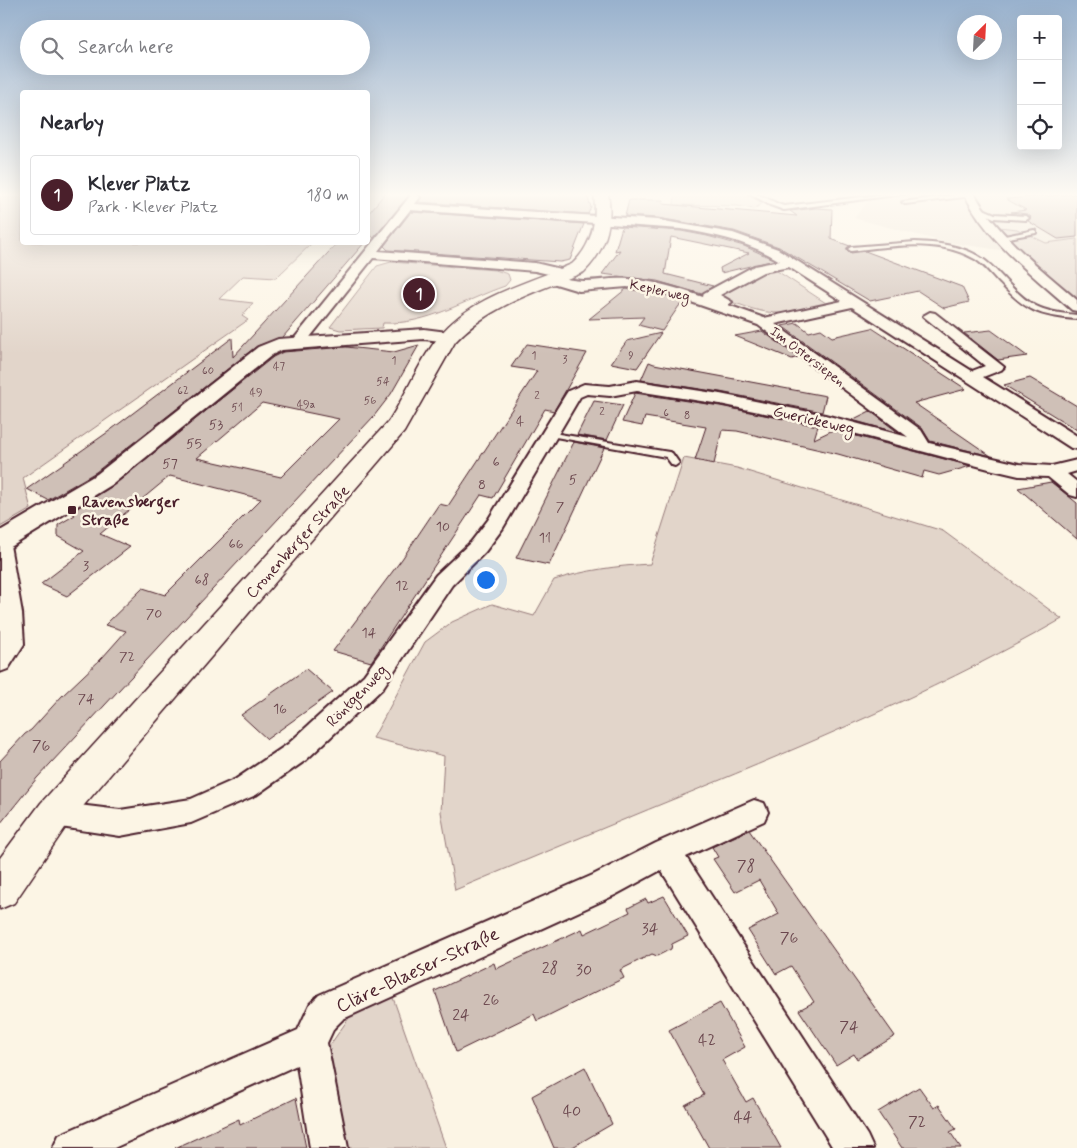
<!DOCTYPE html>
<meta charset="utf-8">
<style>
body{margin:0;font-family:Mynerve,sans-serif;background:#f7f7f7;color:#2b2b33}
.controls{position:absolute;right:15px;top:15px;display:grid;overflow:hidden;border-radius:5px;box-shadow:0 5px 20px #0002}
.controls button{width:45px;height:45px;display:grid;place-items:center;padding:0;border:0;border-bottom:1px solid #e1e1e2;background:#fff;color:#2b2b33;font:25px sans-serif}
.compass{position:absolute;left:957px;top:15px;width:45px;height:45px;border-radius:50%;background:#fff;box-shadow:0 5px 20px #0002;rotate:24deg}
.you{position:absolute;left:485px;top:579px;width:18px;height:18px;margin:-12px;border:4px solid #fff;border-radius:50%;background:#1a73e8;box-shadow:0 0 0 8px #1a73e833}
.badge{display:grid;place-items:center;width:32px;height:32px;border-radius:50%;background:#4a1f2b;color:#fff;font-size:16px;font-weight:700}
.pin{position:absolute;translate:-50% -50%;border:2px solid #fff;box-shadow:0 1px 5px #0006}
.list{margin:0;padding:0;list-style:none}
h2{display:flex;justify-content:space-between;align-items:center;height:65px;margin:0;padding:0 20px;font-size:21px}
h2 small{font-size:16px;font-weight:400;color:#7c7c81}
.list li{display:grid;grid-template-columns:32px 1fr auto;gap:15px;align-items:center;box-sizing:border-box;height:80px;margin:0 10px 10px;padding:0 10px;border:1px solid #e1e1e2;border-radius:5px}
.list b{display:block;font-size:19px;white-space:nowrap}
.list p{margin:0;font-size:16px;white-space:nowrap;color:#7c7c81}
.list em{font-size:16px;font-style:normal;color:#7c7c81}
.icon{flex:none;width:28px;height:28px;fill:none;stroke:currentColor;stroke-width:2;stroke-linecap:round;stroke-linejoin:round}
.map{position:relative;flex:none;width:1077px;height:1148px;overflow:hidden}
.search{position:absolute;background:#fff;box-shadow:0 5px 20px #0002;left:20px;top:20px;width:350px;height:55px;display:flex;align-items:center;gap:12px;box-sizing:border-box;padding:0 18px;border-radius:28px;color:#7c7c81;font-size:19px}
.panel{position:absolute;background:#fff;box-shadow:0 5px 20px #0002;left:20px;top:90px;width:350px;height:155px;border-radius:5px}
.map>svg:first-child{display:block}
</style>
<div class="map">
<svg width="1077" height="1148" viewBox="0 0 1077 1148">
<rect width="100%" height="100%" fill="#fcf5e5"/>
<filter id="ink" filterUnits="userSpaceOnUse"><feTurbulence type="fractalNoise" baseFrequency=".02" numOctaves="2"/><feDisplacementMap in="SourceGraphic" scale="10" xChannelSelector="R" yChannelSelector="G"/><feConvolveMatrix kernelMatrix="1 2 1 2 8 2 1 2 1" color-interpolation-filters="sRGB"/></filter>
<g filter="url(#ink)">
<!-- built -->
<polygon fill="#eee5d7" points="932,193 1077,193 1077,285 1045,257 940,241 854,218 871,198"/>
<!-- green -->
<g fill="#e2d5ca" stroke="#967a7a">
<polygon points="0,193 22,193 22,242 312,243 276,278 243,276 219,299 253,303 242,316 248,320 23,478 31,509 0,527"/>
<polygon points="675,193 743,193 763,203 754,209 737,206 674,205"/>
<polygon points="999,227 1017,229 1046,243 1077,239 1077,302 1038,267"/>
<path d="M391,262L495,270L508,274L510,280L505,286C464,300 428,325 383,323L382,328L340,330L330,327L377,266Z"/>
<path d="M774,269L829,305C795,313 775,318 741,305C734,303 725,301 721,295L761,272Z"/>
<path d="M684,458L737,468L943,531L1062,619C950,683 832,734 713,783C627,818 541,854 455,890L441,812L444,756L373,738L425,642L452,622L492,604L534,616L554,580C586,570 616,566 650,564Z"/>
<polygon points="392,995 446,1148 316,1148 307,1078 351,1015"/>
</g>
<!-- building -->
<g fill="#cfc0b7" stroke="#4a1f2b" fill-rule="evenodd">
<polygon points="385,193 412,193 374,238 368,233 368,214"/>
<polygon points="417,193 586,193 591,207 588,214 418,202 422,197"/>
<polygon points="1077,194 1077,237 1058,239 1028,221 1031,217 1027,214 1011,212 1026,210 1006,199"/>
<polygon points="629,200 664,200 663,204 797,216 790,211 816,208 832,209 831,239 850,246 847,251 851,253 865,251 962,287 969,302 944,308 918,291 870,301 779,247 734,231 658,218 625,216"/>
<polygon points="411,212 584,224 570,260 560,262 388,250 384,246"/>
<polygon points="622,227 681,231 707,236 744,246 775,260 721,273 720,268 749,253 671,237 665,274 713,286 702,294 657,281 602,274 620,250 615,251"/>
<polygon points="338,242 365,242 283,337 257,346 96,472 48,500 27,489 108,432 232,338 233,357"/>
<polygon points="626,289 662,294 686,302 679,306 662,331 638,325 644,317 589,319"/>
<polygon points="797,323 809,332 821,329 832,337 872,328 966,389 914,403 991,456 930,441 922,428 782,326"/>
<polygon points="991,330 1016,348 1027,356 998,360 964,333"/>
<polygon points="762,331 798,357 792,359 735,336"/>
<polygon points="661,333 637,368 611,363 627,341"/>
<polygon points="527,344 587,353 554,411 545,409 493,498 481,495 371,662 333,651 402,559 439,504 448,506 537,371 511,367"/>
<path d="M419,345L391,394L374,416L37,778L0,824V761L25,734L31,730L62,696L102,658L126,631L105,625L143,588L165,595L261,499L170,476L100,534L130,547L67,596L41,584L84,551L58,536V525L75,515L71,512L114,485L273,357L283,352L346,347L394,352ZM262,403L339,419L281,477L197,458Z"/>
<polygon points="649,362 654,364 826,396 822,412 720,392 641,380"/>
<polygon points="1030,378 1077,406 1077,430 1004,385"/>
<polygon points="635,393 720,406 818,426 814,439 833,430 971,466 939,475 924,471 922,478 838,454 737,431 722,430 714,464 695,460 706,427 645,417 642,426 622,422"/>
<polygon points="594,401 623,405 607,440 577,435"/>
<polygon points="870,411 899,433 852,420"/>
<polygon points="574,442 604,448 549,565 516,558"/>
<polygon points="1051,482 1077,503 1077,539 1018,488"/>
<polygon points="306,669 333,692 267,739 241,715"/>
<polygon points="749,830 895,1036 857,1059 854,1054 836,1065 799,1010 814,1002 791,966 776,974 748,930 779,914 759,880 735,892 713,859 718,857 712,847"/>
<polygon points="664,896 688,936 672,944 671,949 657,956 652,954 620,970 624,978 537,1021 534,1014 456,1052 435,991 494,963 496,969 582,929 584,934 630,912 628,908 646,899 648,903"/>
<polygon points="720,1003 745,1047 722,1060 746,1102 753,1098 781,1148 709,1148 685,1105 704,1095 669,1030"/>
<polygon points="585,1067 612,1124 571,1148 554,1148 532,1096"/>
<polygon points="919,1087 934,1108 939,1105 956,1129 950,1132 961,1148 902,1148 878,1112"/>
<polygon points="296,1098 306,1148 175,1148 239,1119 240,1125"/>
</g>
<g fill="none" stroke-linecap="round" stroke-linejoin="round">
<defs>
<g id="service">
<path d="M749,193C761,193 773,203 784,206L896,193H910L784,210L770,205Z"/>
<polygon points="970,193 972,196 905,204 902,202"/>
<polygon points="977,208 981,208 995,214 1026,216 1029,218 1026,220 994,218 977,210"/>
<polygon points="1034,230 1036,231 1036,233 1003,239 1000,237"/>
<path d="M915,242C937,243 962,245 981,258C990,263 997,272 1004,279C1029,306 1040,312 1077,315V319C1039,316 1026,311 1000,283C992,275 985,265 975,259C938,238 892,246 851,251L848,249L851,247Z"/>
<polygon points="547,432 669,452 672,453 679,463 675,466 672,465 666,457 550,436 547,436"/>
</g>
<g id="minor">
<path d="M964,193H974C998,236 1040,268 1077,300V311L1072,310C1034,276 986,240 964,193Z"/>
<path d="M415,194L420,197L415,204L658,220L733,233L778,249L972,371L985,366L923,316L930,312L935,313L1004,367L1001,370L983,377L1077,436V449L1071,448L852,307L775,324L921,430L929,443L1019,464L1052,466L1077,460V471L1067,474L1077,482V497L1070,495L1048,477L1019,476L989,469L823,425L720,404L637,391L610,396L587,394L580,397L503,528L485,552L452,585L382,689L306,760L256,795L191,823L120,836L54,826L44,823L40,814L44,805L54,802L120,810L191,799L236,779L288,744L364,675L436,575L471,542L488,520L566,394L568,391L584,384L610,386L637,381L720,394L825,415L908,437L758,325L662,292L627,287L579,291L549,282L547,279L553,275L535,271L373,258L303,346H293L291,343L293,340L411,195ZM410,210L681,229C716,235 750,242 780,261L754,266L704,293L703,297C678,288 654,281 628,279C604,277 587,285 564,278L569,277L570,274L569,271L535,263L378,251ZM789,267L842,301L764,318L728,305L732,302L720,295L763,272Z"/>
<polygon points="0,538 7,540 10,545 22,613 24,644 8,669 0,672"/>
<polygon points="754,800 764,803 768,812 764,821 686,857 867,1135 873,1148 833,1148 661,870 615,895 343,1019 334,1028 327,1043 348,1148 310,1148 297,1065 114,1148 53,1148 59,1135 298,1030 310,1004 319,995 593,875 656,843"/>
</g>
<polygon id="tertiary" points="424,329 455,333 458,337 455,341 449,342 424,339 282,350 272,355 113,484 9,548 0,550 0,531 97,474 258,347 278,339"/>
<path id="secondary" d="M594,193H608C613,223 606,250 584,272C539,291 489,305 455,342L404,432L67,825L14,903L0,909V858L41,803L388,422C407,394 419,360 441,334C473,296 528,283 572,264C593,245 597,220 594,193Z"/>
</defs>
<!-- service casing -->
<use href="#service" stroke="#4a1f2b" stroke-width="4"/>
<!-- minor casing -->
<use href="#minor" stroke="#4a1f2b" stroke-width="4"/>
<!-- tertiary casing -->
<use href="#tertiary" stroke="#4a1f2b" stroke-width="4"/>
<!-- secondary casing -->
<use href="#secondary" stroke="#4a1f2b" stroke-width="3"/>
<!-- service -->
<use href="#service" fill="#fcf5e5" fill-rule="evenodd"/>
<!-- minor -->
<use href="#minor" fill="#fcf5e5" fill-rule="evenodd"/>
<!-- tertiary -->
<use href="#tertiary" fill="#fcf5e5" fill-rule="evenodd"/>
<!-- secondary -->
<use href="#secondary" fill="#fcf5e5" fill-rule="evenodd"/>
</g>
</g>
<!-- sky -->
<linearGradient id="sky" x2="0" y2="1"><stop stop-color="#98b1cd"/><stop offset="0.55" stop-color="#fefaf3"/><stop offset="1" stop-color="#fefaf3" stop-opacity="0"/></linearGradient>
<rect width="1077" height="354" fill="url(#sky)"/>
<!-- markers -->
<rect fill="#4a1f2b" stroke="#fcf5e5" stroke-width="2" x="67" y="505" width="10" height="10" rx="2.5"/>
<g text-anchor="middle" stroke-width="5" stroke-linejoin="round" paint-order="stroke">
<!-- far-number labels -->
<g font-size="11" fill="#6b474e">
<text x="534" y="359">1</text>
<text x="631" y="359">9</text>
<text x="565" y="363">3</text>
<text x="394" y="364">1</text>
<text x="279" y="370">47</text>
<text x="208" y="374">60</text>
<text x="383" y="385">54</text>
<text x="183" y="394">62</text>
<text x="256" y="396">49</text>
<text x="537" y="399">2</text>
<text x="370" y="404">56</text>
<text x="306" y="408">49a</text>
<text x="237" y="411">51</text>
<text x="602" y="415">2</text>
<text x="666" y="416">6</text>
<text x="687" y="419">8</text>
</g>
<!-- far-street labels -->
<g font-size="14" fill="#4a1f2b" stroke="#fcf5e5">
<text transform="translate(660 290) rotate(12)" y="5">Keplerweg</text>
<text transform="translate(808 356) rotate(37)" y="5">Im Ostersiepen</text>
</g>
<!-- number labels -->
<g font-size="14" fill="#6b474e">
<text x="520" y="426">4</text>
<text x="216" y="429">53</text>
<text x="194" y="448">55</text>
<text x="496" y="466">6</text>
<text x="170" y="468">57</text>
<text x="573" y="484">5</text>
<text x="482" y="489">8</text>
<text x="560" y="511">7</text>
<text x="443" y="531">10</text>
<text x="545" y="542">11</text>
<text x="236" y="548">66</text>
<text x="86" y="570">3</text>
<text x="202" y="584">68</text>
<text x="402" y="590">12</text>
<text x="154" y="618">70</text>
<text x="369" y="637">14</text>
<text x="127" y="661">72</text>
<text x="86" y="703">74</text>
<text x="280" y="713">16</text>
</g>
<!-- street labels -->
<g font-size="16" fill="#4a1f2b" stroke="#fcf5e5">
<text transform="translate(814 419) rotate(13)" y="6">Guerickeweg</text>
<text transform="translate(297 541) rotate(-48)" y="6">Cronenberger Straße</text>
<text transform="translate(356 695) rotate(-46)" y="6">Röntgenweg</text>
</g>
<!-- poi labels -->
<g font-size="16" font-weight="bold" fill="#4a1f2b" stroke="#fcf5e5" text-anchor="start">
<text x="82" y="507">Ravensberger<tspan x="82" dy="18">Straße</tspan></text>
</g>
<!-- near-number labels -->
<g font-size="16" fill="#6b474e">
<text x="41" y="751">76</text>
<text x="746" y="871">78</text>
<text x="650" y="934">34</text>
<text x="789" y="943">76</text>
<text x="550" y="973">28</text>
<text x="584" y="975">30</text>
<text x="491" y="1005">26</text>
<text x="461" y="1020">24</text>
<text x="849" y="1032">74</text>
<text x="707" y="1045">42</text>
<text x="572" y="1116">40</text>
<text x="743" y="1122">44</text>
<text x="917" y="1127">72</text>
</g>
<!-- near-street labels -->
<g font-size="19" fill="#4a1f2b" stroke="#fcf5e5">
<text transform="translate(417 969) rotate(-25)" y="7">Cläre-Blaeser-Straße</text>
</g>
</g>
</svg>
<div class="controls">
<button>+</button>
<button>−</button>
<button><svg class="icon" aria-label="locate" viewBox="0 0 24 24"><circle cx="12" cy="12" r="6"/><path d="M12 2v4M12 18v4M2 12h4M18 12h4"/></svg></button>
</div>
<svg class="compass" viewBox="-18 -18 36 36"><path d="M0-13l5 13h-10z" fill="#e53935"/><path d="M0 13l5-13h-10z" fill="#7c7c81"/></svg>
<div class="you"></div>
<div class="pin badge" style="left:419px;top:294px">1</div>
<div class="search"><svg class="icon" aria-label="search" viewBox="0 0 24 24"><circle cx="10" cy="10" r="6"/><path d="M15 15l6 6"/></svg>Search here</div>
<section class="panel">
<h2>Nearby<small></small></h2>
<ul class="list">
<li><span class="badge">1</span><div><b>Klever Platz</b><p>Park · Klever Platz</p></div><em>180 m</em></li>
</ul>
</section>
</div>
